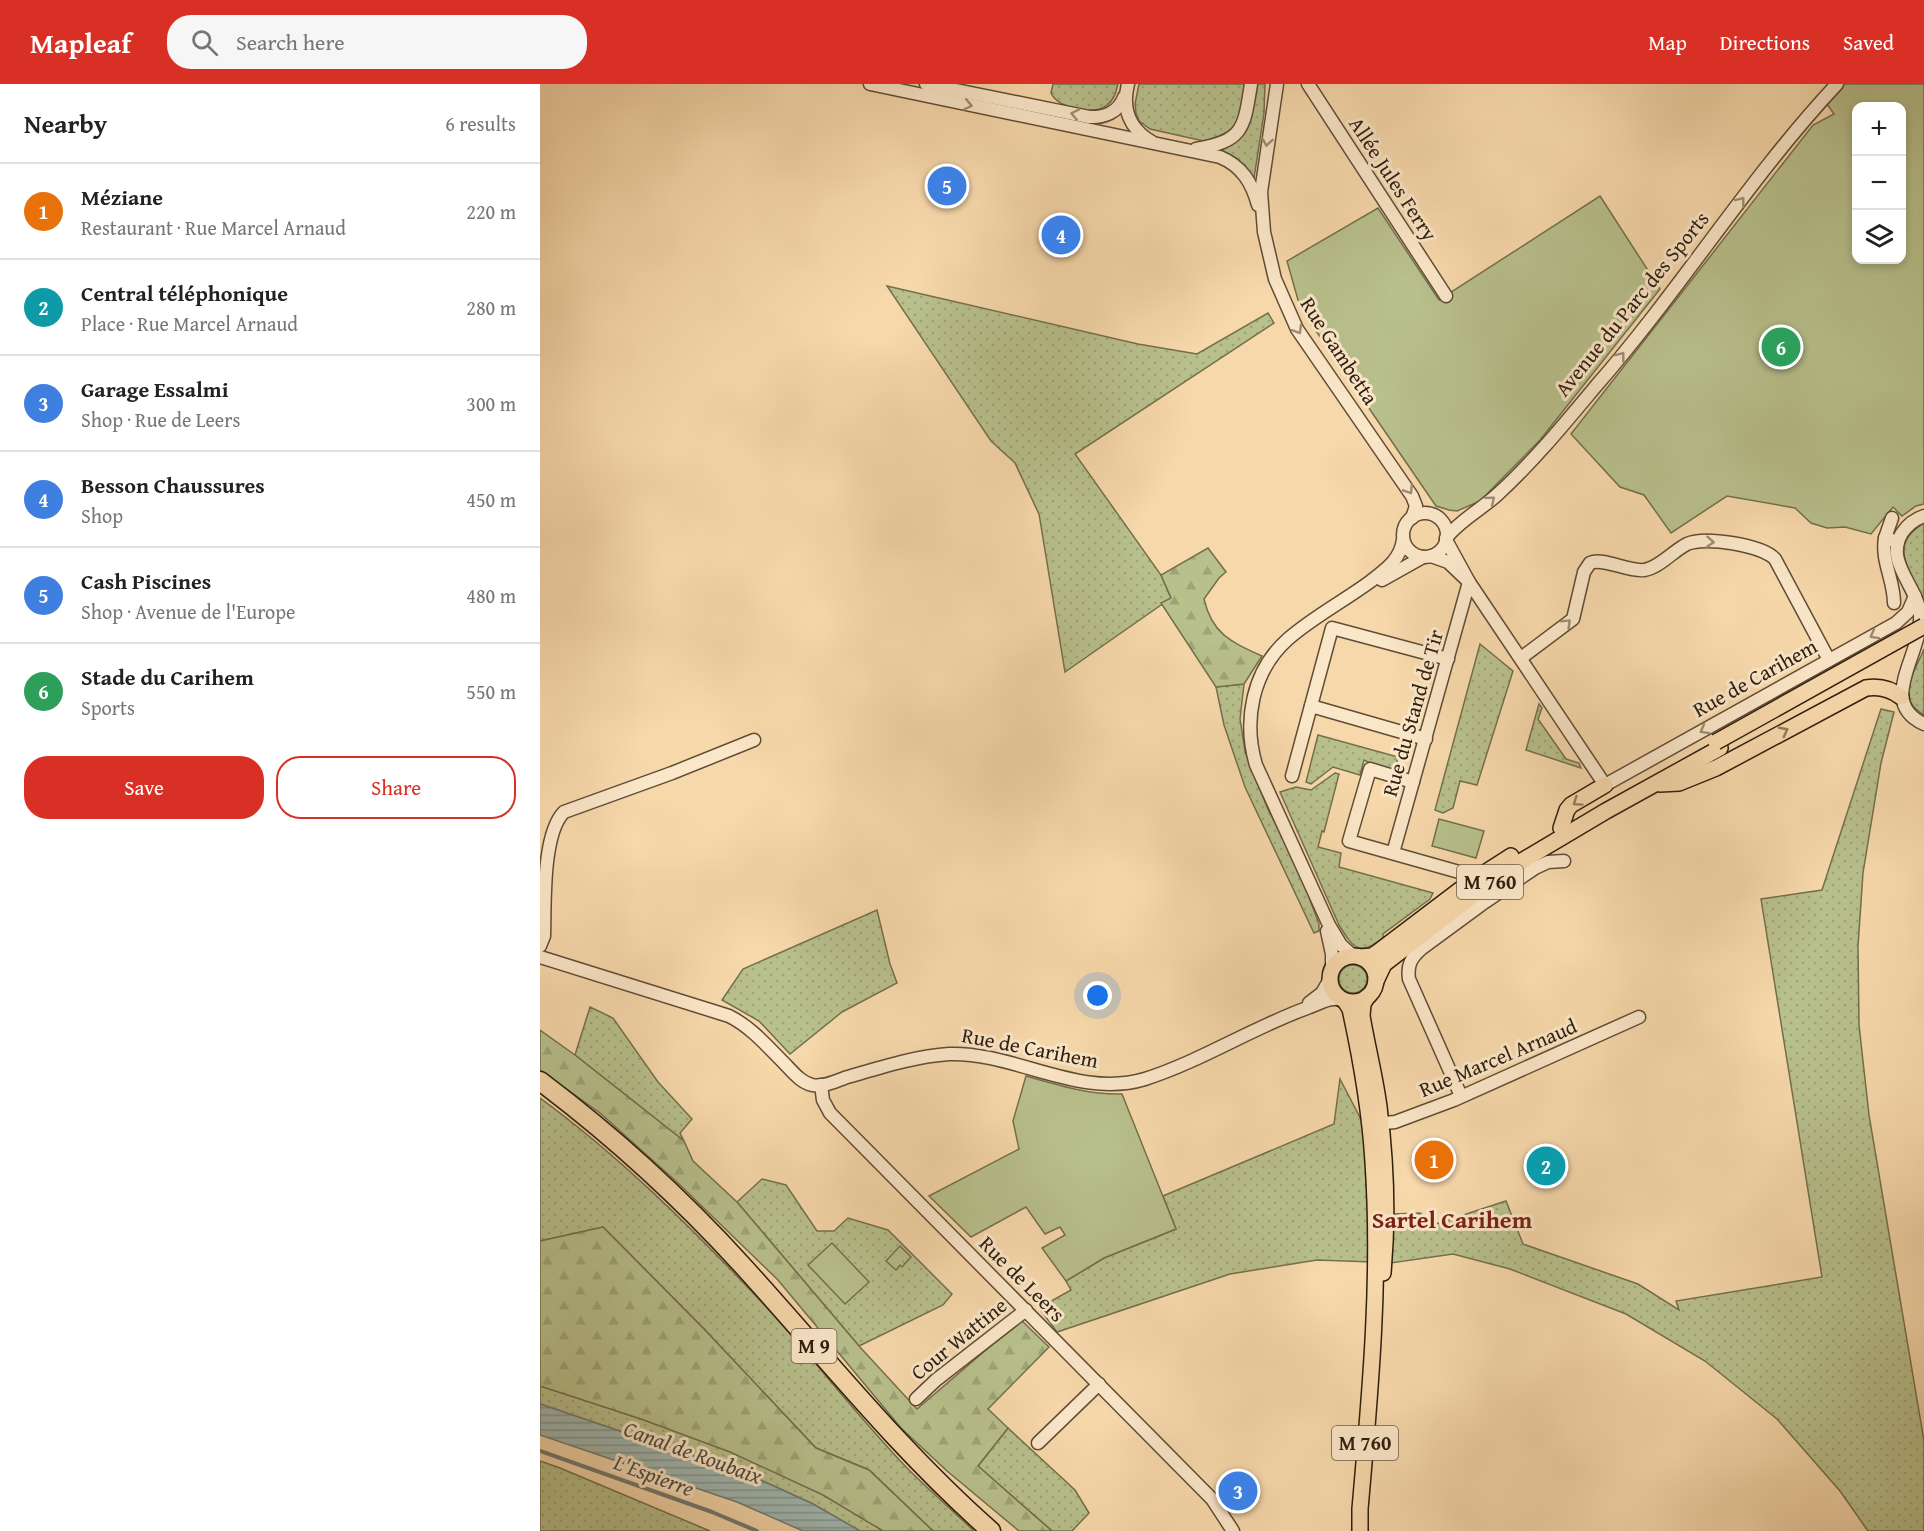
<!DOCTYPE html>
<meta charset="utf-8">
<style>
body{margin:0;font-family:"Gentium Book Plus",serif;background:#f6f6f6;color:#222}
.controls{position:absolute;right:18px;top:18px;display:grid;overflow:hidden;border-radius:12px;box-shadow:0 3px 9px #0003}
.controls button{width:54px;height:54px;display:grid;place-items:center;padding:0;border:0;border-bottom:2px solid #e0e0e0;background:#fff;color:#222;font:30px sans-serif}
.you{position:absolute;left:558px;top:912px;width:21px;height:21px;margin:-15px;border:4px solid #fff;border-radius:50%;background:#1a73e8;box-shadow:0 0 0 9px #1a73e833}
.badge{display:grid;place-items:center;width:39px;height:39px;border-radius:50%;background:#d93025;color:#fff;font-size:20px;font-weight:700}
.pin{position:absolute;translate:-50% -50%;border:3px solid #fff;box-shadow:0 2px 6px #0006}
.list{margin:0;padding:0;list-style:none}
h2{display:flex;justify-content:space-between;align-items:center;height:78px;margin:0;padding:0 24px;font-size:26px}
h2 small{font-size:20px;font-weight:400;color:#767676}
.list li{display:grid;grid-template-columns:39px 1fr auto;gap:18px;align-items:center;box-sizing:border-box;height:96px;padding:0 24px;border-top:2px solid #e0e0e0}
.list b{display:block;font-size:22px;white-space:nowrap}
.list p{margin:0;font-size:20px;white-space:nowrap;color:#767676}
.list em{font-size:20px;font-style:normal;color:#767676}
.actions{display:flex;gap:12px;padding:18px 24px}
.actions a{flex:1;padding:14px 0;border:2px solid #d93025;border-radius:24px;text-align:center;font-size:21px;color:#d93025}
.actions .main{background:#d93025;color:#fff}
.icon{flex:none;width:33px;height:33px;fill:none;stroke:currentColor;stroke-width:2;stroke-linecap:round;stroke-linejoin:round}
.map{position:relative;flex:none;width:1384px;height:1447px;overflow:hidden}
header{display:flex;align-items:center;gap:36px;box-sizing:border-box;height:84px;padding:0 30px;background:#d93025;color:#fff}
header strong{font-size:28px}
nav{display:flex;gap:33px;margin-inline-start:auto;font-size:21px}
.search{width:420px;height:54px;background:#f6f6f6;display:flex;align-items:center;gap:15px;box-sizing:border-box;padding:0 21px;border-radius:24px;color:#767676;font-size:22px}
main{display:flex}
aside{flex:1;background:#fff}
.map>svg:first-child{display:block}
</style>
<header>
<strong>Mapleaf</strong>
<div class="search"><svg class="icon" aria-label="search" viewBox="0 0 24 24"><circle cx="10" cy="10" r="6"/><path d="M15 15l6 6"/></svg>Search here</div>
<nav><a>Map</a><a>Directions</a><a>Saved</a></nav>
</header>
<main>
<aside>
<h2>Nearby<small>6 results</small></h2>
<ul class="list">
<li><span class="badge" style="background:#e8710a">1</span><div><b>Méziane</b><p>Restaurant · Rue Marcel Arnaud</p></div><em>220 m</em></li>
<li><span class="badge" style="background:#0f9aa8">2</span><div><b>Central téléphonique</b><p>Place · Rue Marcel Arnaud</p></div><em>280 m</em></li>
<li><span class="badge" style="background:#3f7fe0">3</span><div><b>Garage Essalmi</b><p>Shop · Rue de Leers</p></div><em>300 m</em></li>
<li><span class="badge" style="background:#3f7fe0">4</span><div><b>Besson Chaussures</b><p>Shop</p></div><em>450 m</em></li>
<li><span class="badge" style="background:#3f7fe0">5</span><div><b>Cash Piscines</b><p>Shop · Avenue de l'Europe</p></div><em>480 m</em></li>
<li><span class="badge" style="background:#2e9e5b">6</span><div><b>Stade du Carihem</b><p>Sports</p></div><em>550 m</em></li>
</ul>
<div class="actions"><a class="main">Save</a><a>Share</a></div>
</aside>
<div class="map">
<svg width="1384" height="1447" viewBox="0 0 1384 1447">
<defs>
<pattern id="grass-dots" width="8" height="8" patternUnits="userSpaceOnUse" patternTransform="scale(1.5)"><rect width="8" height="8" fill="#b8c08c"/><path d="M2 2h.1M6 6h.1" fill="none" stroke="#9ea578" stroke-width="1.8" stroke-linecap="round"/></pattern>
<pattern id="forest-firs" width="22" height="20" patternUnits="userSpaceOnUse" patternTransform="scale(1.5)"><rect width="22" height="20" fill="#b8c08c"/><path d="M5 1l3.5 6h-7zM16 11l3.5 6h-7z" fill="#9ea578"/></pattern>
<pattern id="park-tufts" width="24" height="20" patternUnits="userSpaceOnUse" patternTransform="scale(1.5)"><rect width="24" height="20" fill="#b8c08c"/><path d="M3 7l-1-3M5 7V3M7 7l1-3M15 17l-1-3M17 17v-4M19 17l1-3" fill="none" stroke="#9ea578"/></pattern>
<pattern id="water-rules" width="6" height="5" patternUnits="userSpaceOnUse" patternTransform="scale(1.5)"><rect width="6" height="5" fill="#9fb8b2"/><path d="M0 2.5h6" fill="none" stroke="#82958f"/></pattern>
</defs>
<rect width="100%" height="100%" fill="#f7d8ab"/>
<filter id="stains"><feTurbulence type="fractalNoise" baseFrequency=".00333" numOctaves="4"/><feColorMatrix values="0 0 0 0 .2 0 0 0 0 .09 0 0 0 0 .02 0 0 0 .5 -.17"/></filter>
<radialGradient id="worn" r=".72"><stop offset=".6" stop-color="#630" stop-opacity="0"/><stop offset="1" stop-color="#630" stop-opacity=".3"/></radialGradient>
<!-- grass -->
<g fill="url(#grass-dots)" stroke="#736f4d" stroke-width="1.5">
<path d="M513,0H578C576,8 574,16 567,21C553,32 518,25 511,9Z"/>
<polygon points="599,0 706,0 701,29 694,48 668,58 610,45 599,37 596,29 595,20"/>
<path d="M716,0H725L724,29L714,94L711,93L696,74L683,67V64C711,53 711,26 716,0Z"/>
<polygon points="347,202 598,260 657,270 728,229 734,239 535,370 621,491 631,514 525,588 499,430 475,379 451,357"/>
<path d="M1384,439V519C1374,488 1344,463 1384,439Z"/>
<polygon points="940,560 973,587 937,701 920,697 913,724 903,729 895,726"/>
<path d="M1384,565V631C1353,612 1375,589 1384,565Z"/>
<polygon points="704,600 700,635 705,667 727,723 760,789 779,840 779,847 774,849 705,703 684,641 676,603"/>
<polygon points="999,620 1002,624 998,635 1026,675 1039,679 1041,684 986,666"/>
<polygon points="1341,625 1354,628 1341,679 1323,789 1318,862 1319,941 1329,1031 1384,1357 1384,1447 1328,1447 1300,1407 1237,1335 1165,1277 1086,1230 970,1185 913,1170 851,1179 853,1130 880,1129 896,1140 966,1117 983,1160 1098,1200 1139,1226 1136,1217 1282,1193 1221,815 1282,806"/>
<polygon points="778,651 858,673 854,690 824,676 820,691 793,683 771,700 766,698"/>
<path d="M795,689L799,690L784,748L782,747L778,763L801,769L799,783L893,809L890,815L843,850V854C819,873 813,864 799,841L740,708L756,703L771,706Z"/>
<polygon points="337,826 350,880 357,899 302,928 250,970 219,937 182,916 203,885"/>
<circle cx="813" cy="895" r="14"/>
<polygon points="50,923 73,934 118,998 152,1035 140,1049 144,1057 35,971"/>
<polygon points="800,995 825,1043 832,1178 777,1176 690,1190 517,1248 499,1224 531,1206 526,1197 564,1174 636,1145 623,1112 794,1040"/>
<path d="M0,1014C78,1071 149,1141 215,1211C268,1267 314,1329 368,1385C389,1406 412,1426 434,1447H393L329,1386L276,1364L164,1245L63,1143L0,1157Z"/>
<polygon points="222,1095 246,1101 277,1147 294,1147 308,1134 348,1146 412,1210 403,1221 319,1262 197,1118"/>
<path d="M0,1302C117,1340 240,1376 343,1447H320L273,1420L212,1392L0,1320Z"/>
<polygon points="468,1344 535,1406 549,1429 532,1447 512,1447 438,1382"/>
<polygon points="0,1377 20,1384 170,1447 0,1447"/>
</g>
<!-- forest -->
<g fill="url(#forest-firs)" stroke="#736f4d" stroke-width="1.5">
<path d="M668,464L686,488L679,494L664,515C672,550 691,558 722,572L704,600L676,603L621,519L631,514L621,491Z"/>
<polygon points="0,946 35,971 144,1057 153,1077 197,1118 319,1262 377,1325 481,1236 509,1263 448,1325 468,1344 438,1382 512,1447 479,1447 407,1387 361,1344 238,1196 139,1100 60,1029 0,986"/>
<polygon points="63,1143 164,1245 276,1364 329,1386 393,1447 343,1447 283,1411 190,1368 101,1335 0,1302 0,1157"/>
</g>
<!-- park -->
<polygon fill="url(#park-tufts)" stroke="#736f4d" stroke-width="1.5" points="360,1162 371,1173 362,1183 360,1181 356,1186 346,1177"/>
<!-- garden -->
<g fill="#b8c08c" stroke="#736f4d" stroke-width="1.5" fill-rule="evenodd">
<path d="M1304,0H1384V420L1376,422L1362,432L1353,423L1331,450L1305,443L1287,444L1271,439L1255,424L1187,412L1131,449L1104,411L1080,403L1031,350L1273,41L1294,30L1287,20ZM1316,22H1362V176H1316Z"/>
<polygon points="1060,112 1120,205 1000,356 940,417 917,427 909,426 896,422 772,241 758,216 747,177 838,124 899,216"/>
<polygon points="899,735 944,747 936,774 892,762"/>
<path d="M486,992C518,1001 549,1011 582,1010L636,1145L564,1174L526,1197L502,1164L525,1151L520,1143L505,1150L486,1123L431,1153L389,1112L479,1065L473,1037Z"/>
<polygon points="292,1159 329,1198 305,1220 268,1181"/>
</g>
<!-- water -->
<polygon fill="url(#water-rules)" stroke="#727a70" stroke-width="1.5" points="0,1320 212,1392 273,1420 320,1447 263,1447 197,1418 0,1351"/>
<g fill="none" stroke-linecap="round" stroke-linejoin="round">
<!-- stream -->
<polyline stroke="#727a70" stroke-width="4" points="0,1367 172,1428 217,1447"/>
<defs>
<g id="minor">
<path d="M330,0L680,73C702,82 712,99 718,121"/>
<path d="M386,0L549,33C564,34 579,28 584,13"/>
<path d="M588,0C582,24 589,45 612,58"/>
<polyline points="737,0 721,108 724,148 735,195 757,245 872,412 876,422 872,434"/>
<polyline points="768,0 906,212"/>
<path d="M656,65C704,57 704,44 711,0"/>
<circle cx="885" cy="451" r="22"/>
<path d="M1384,432C1375,435 1368,440 1362,449C1344,478 1378,502 1380,531C1383,570 1336,618 1384,640"/>
<path d="M906,454C920,436 942,425 958,410C994,377 1025,339 1056,302C1141,205 1209,94 1297,0"/>
<polyline points="1345,454 1352,434"/>
<polyline points="891,472 908,478 929,498 1065,701 1356,539 1368,528 1375,512"/>
<polyline points="842,496 883,473"/>
<path d="M1354,519C1354,496 1341,477 1345,454L1358,458"/>
<path d="M981,574L1033,535L1044,488L1050,479C1063,473 1088,488 1104,486C1119,484 1133,467 1147,460C1165,452 1222,461 1235,475L1289,576"/>
<polyline points="771,622 886,655"/>
<polyline points="752,692 792,544 908,575"/>
<polyline points="873,698 830,685 809,757 919,788"/>
<polyline points="853,769 929,498 906,456"/>
<polyline points="787,847 792,870 792,885"/>
<path d="M0,862L4,852C5,821 2,750 24,728L132,689L214,656"/>
<path d="M813,872L801,861L789,841L716,681C703,637 712,587 748,555C773,533 804,517 831,497C846,485 860,476 863,456"/>
<path d="M0,873L189,932C211,943 227,962 244,979C252,987 260,998 272,1001C285,1004 299,995 311,992C342,983 377,972 409,970C475,968 539,1015 605,995C661,977 712,944 767,924C779,920 789,913 802,915"/>
<polyline points="769,919 782,909 790,895"/>
<polyline points="281,1001 283,1016 290,1029 672,1415 693,1447"/>
<path d="M921,1012L869,895C867,881 871,874 881,865L945,818L995,784L1008,778L1024,777"/>
<polyline points="834,1040 855,1038 914,1016 1099,933"/>
<polyline points="376,1315 396,1296 486,1226"/>
<polyline points="498,1359 559,1300"/>
</g>
<g id="major">
<path d="M1120,700L1139,699L1176,684L1326,604C1339,602 1350,604 1361,613"/>
<polyline points="1021,744 1027,726 1031,721 1065,701"/>
<circle cx="813" cy="895" r="23"/>
<polyline points="820,873 832,872 838,868 929,799 971,772"/>
<polyline points="836,897 844,880 965,787 1066,727 1180,664"/>
<path d="M827,913L823,920L822,932C827,962 835,992 839,1023C846,1078 848,1134 843,1189"/>
<path d="M805,917L810,925C821,975 830,1027 833,1078C841,1194 830,1311 820,1425V1447"/>
</g>
<path id="highway" d="M0,997C73,1052 140,1113 202,1181C284,1271 359,1366 451,1447"/>
</defs>
<!-- minor casing -->
<use href="#minor" stroke="#604c35" stroke-width="15"/>
<!-- major casing -->
<use href="#major" stroke="#2e1e0e" stroke-width="18"/>
<!-- highway casing -->
<use href="#highway" stroke="#2e1e0e" stroke-width="21"/>
<!-- minor -->
<use href="#minor" stroke="#fae6c8" stroke-width="12"/>
<!-- major -->
<use href="#major" stroke="#f7d8ab" stroke-width="15"/>
<!-- highway -->
<use href="#highway" stroke="#f7d8ab" stroke-width="18"/>
<defs>
<polyline id="major-bridge" points="1176,658 1384,542"/>
</defs>
<!-- major-bridge casing -->
<use href="#major-bridge" stroke="#2e1e0e" stroke-width="18" stroke-linecap="butt"/>
<!-- major-bridge -->
<use href="#major-bridge" stroke="#f7d8ab" stroke-width="15"/>
</g>
<!-- one-way arrows -->
<defs><path id="oneway-chevron" d="M-2-3.5L2.5 0L-2 3.5" fill="none" stroke-width="1.6" stroke-linecap="round" stroke-linejoin="round" transform="scale(1.5)"/></defs>
<g stroke="#9e8c74">
<use href="#oneway-chevron" transform="translate(428 21) rotate(12)"/>
<use href="#oneway-chevron" transform="translate(535 30) rotate(-168)"/>
<use href="#oneway-chevron" transform="translate(727 58) rotate(99)"/>
<use href="#oneway-chevron" transform="translate(1201 117) rotate(-52)"/>
<use href="#oneway-chevron" transform="translate(758 246) rotate(59)"/>
<use href="#oneway-chevron" transform="translate(1081 272) rotate(-52)"/>
<use href="#oneway-chevron" transform="translate(869 406) rotate(57)"/>
<use href="#oneway-chevron" transform="translate(951 416) rotate(-40)"/>
<use href="#oneway-chevron" transform="translate(1170 458) rotate(4)"/>
<use href="#oneway-chevron" transform="translate(1027 539) rotate(-45)"/>
<use href="#oneway-chevron" transform="translate(1334 551) rotate(151)"/>
<use href="#oneway-chevron" transform="translate(1164 646) rotate(151)"/>
</g>
<g stroke="#927b5c">
<use href="#oneway-chevron" transform="translate(1244 647) rotate(-28)"/>
<use href="#oneway-chevron" transform="translate(1037 718) rotate(145)"/>
</g>
<g text-anchor="middle" stroke-width="6" stroke-linejoin="round" paint-order="stroke">
<!-- shield labels -->
<g fill="#fae6c8" stroke="#6b5a46" stroke-width="1.5">
<rect x="917" y="781" width="66" height="34" rx="4.5"/>
<rect x="251.5" y="1245" width="45" height="34" rx="4.5"/>
<rect x="792" y="1342" width="66" height="34" rx="4.5"/>
</g>
<g font-size="20" font-weight="bold" fill="#2e1e0e">
<text x="950" y="805">M 760</text>
<text x="274" y="1269">M 9</text>
<text x="825" y="1366">M 760</text>
</g>
<!-- street labels -->
<g font-size="21" fill="#2e1e0e" stroke="#fae6c8">
<text transform="translate(853 95) rotate(57)" y="7">Allée Jules Ferry</text>
<text transform="translate(1092 220) rotate(-51)" y="7">Avenue du Parc des Sports</text>
<text transform="translate(799 267) rotate(57)" y="7">Rue Gambetta</text>
<text transform="translate(1215 594) rotate(-29)" y="7">Rue de Carihem</text>
<text transform="translate(873 629) rotate(-74)" y="7">Rue du Stand de Tir</text>
<text transform="translate(490 964) rotate(11)" y="7">Rue de Carihem</text>
<text transform="translate(958 974) rotate(-23)" y="7">Rue Marcel Arnaud</text>
<text transform="translate(482 1195) rotate(45)" y="7">Rue de Leers</text>
<text transform="translate(419 1255) rotate(-39)" y="7">Cour Wattine</text>
</g>
<!-- water labels -->
<g font-size="22" font-style="italic" fill="#504c3f" stroke="#fae6c8">
<text transform="translate(153 1368) rotate(20)" y="8">Canal de Roubaix</text>
<text transform="translate(114 1391) rotate(20)" y="8">L'Espierre</text>
</g>
<!-- quarter labels -->
<g font-size="24" font-weight="bold" fill="#7a1f14" stroke="#fae6c8">
<text x="912" y="1144">Sartel Carihem</text>
</g>
</g>
<rect width="100%" height="100%" filter="url(#stains)"/>
<rect width="100%" height="100%" fill="url(#worn)"/>
</svg>
<div class="controls">
<button>+</button>
<button>−</button>
<button><svg class="icon" aria-label="layers" viewBox="0 0 24 24"><path d="M12 4l9 5-9 5-9-5zM3 14l9 5 9-5"/></svg></button>
</div>
<div class="you"></div>
<div class="pin badge" style="left:894px;top:1076px;background:#e8710a">1</div>
<div class="pin badge" style="left:1006px;top:1082px;background:#0f9aa8">2</div>
<div class="pin badge" style="left:698px;top:1407px;background:#3f7fe0">3</div>
<div class="pin badge" style="left:521px;top:151px;background:#3f7fe0">4</div>
<div class="pin badge" style="left:407px;top:102px;background:#3f7fe0">5</div>
<div class="pin badge" style="left:1241px;top:263px;background:#2e9e5b">6</div>
</div>
</main>
